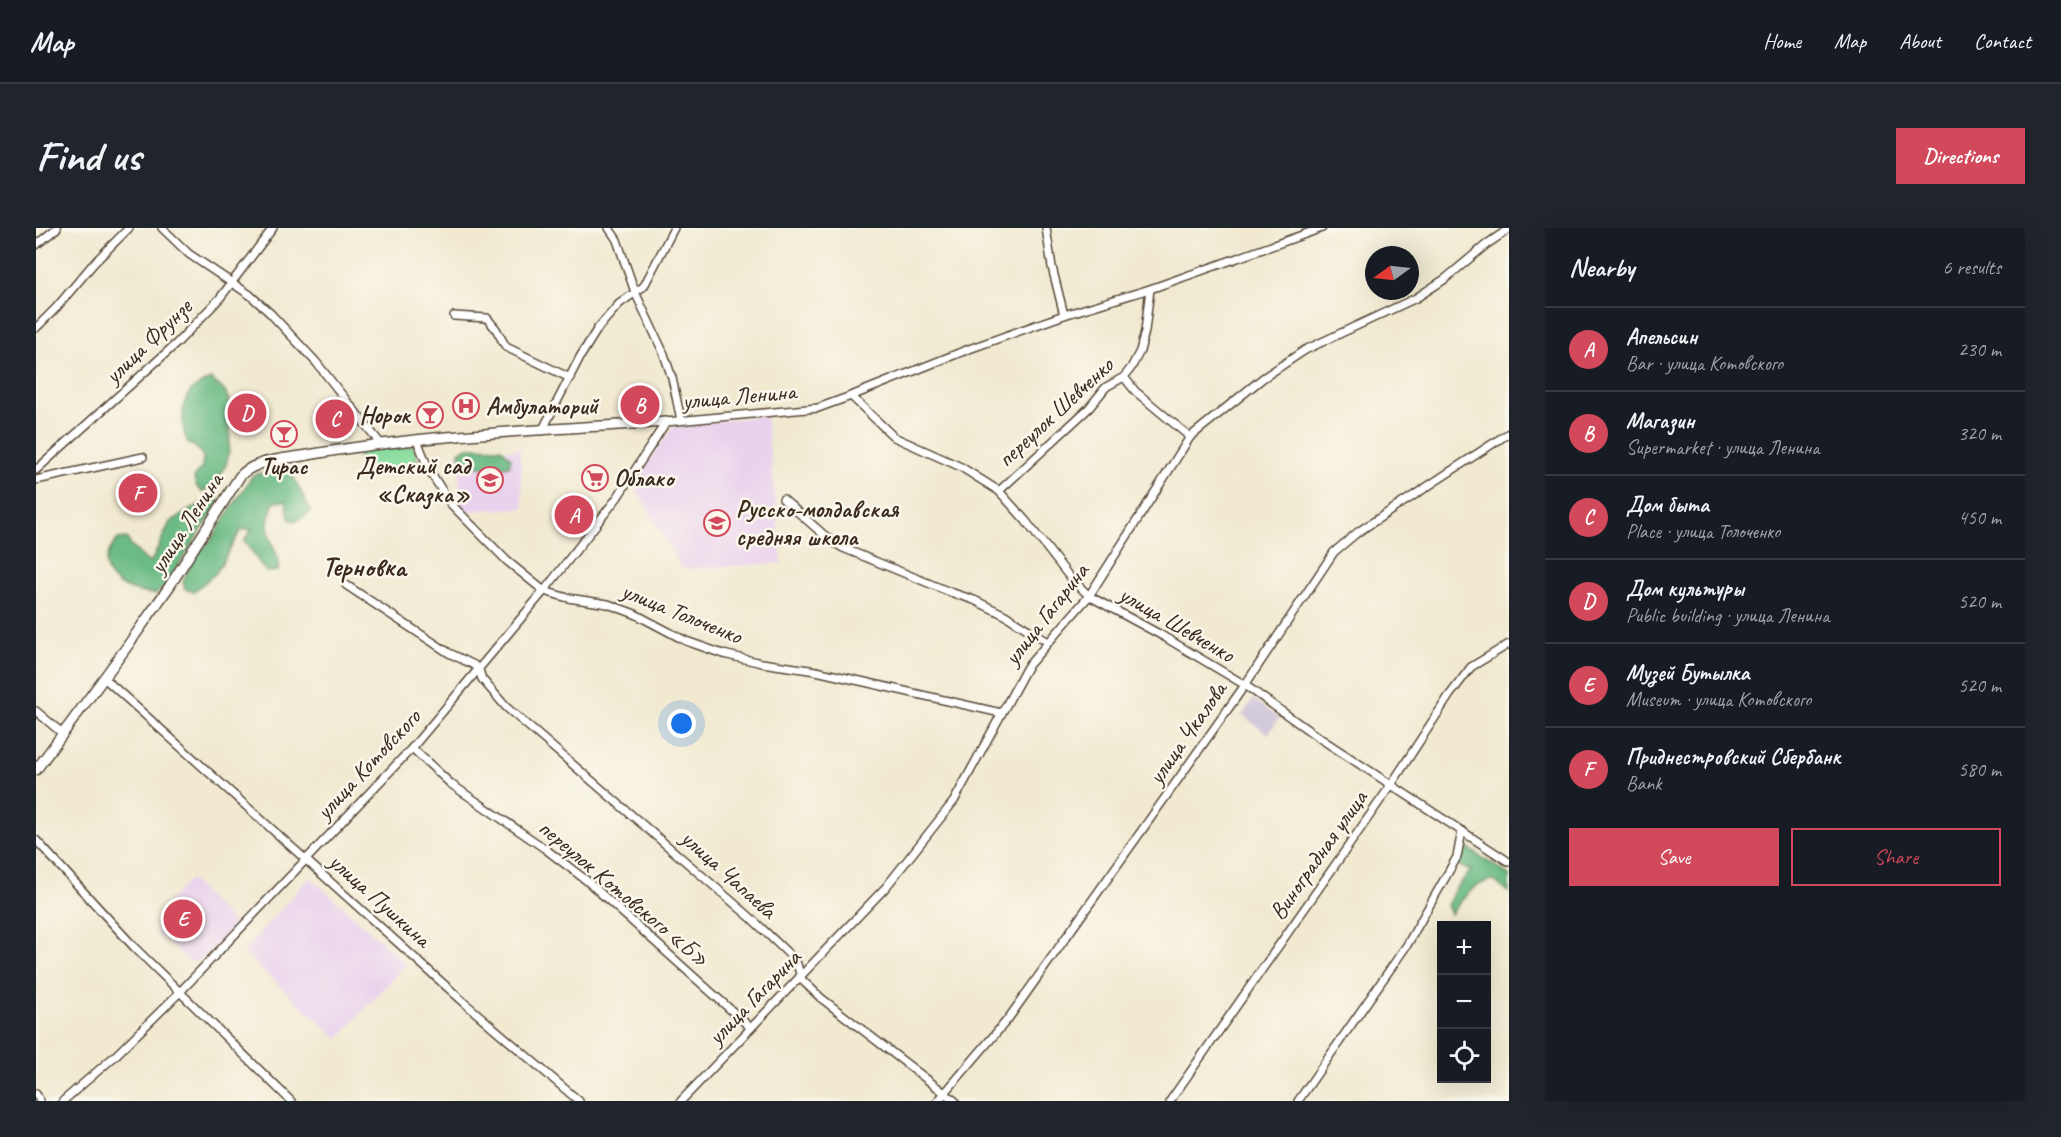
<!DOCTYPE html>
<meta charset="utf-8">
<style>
body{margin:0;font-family:Caveat,sans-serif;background:#20242c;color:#f1f3f6}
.controls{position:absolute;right:18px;bottom:18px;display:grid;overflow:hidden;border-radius:0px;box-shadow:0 6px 24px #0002}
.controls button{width:54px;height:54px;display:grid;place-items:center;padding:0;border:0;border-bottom:2px solid #363941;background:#171b24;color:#f1f3f6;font:30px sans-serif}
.compass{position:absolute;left:1329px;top:18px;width:54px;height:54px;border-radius:50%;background:#171b24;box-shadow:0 6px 24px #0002;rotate:255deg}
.you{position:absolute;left:646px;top:496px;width:21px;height:21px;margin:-15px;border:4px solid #fff;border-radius:50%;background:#1a73e8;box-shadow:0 0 0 9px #1a73e833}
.badge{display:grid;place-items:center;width:39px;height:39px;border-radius:50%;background:#d1495b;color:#fff;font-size:20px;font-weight:700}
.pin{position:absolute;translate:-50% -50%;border:3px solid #fff;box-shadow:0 2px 6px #0006}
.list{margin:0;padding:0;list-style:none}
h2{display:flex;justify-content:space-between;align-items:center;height:78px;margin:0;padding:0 24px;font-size:26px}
h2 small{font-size:20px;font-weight:400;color:#9ea1a6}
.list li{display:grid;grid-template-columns:39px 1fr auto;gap:18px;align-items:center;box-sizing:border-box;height:84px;padding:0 24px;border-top:2px solid #363941}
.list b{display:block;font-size:22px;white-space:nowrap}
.list p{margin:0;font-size:20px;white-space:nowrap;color:#9ea1a6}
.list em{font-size:20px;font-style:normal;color:#9ea1a6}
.actions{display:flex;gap:12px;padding:18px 24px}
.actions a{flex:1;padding:14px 0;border:2px solid #d1495b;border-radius:0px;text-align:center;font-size:21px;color:#d1495b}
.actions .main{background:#d1495b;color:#fff}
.icon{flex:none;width:33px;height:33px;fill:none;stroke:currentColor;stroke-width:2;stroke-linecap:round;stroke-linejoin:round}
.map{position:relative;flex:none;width:1473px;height:873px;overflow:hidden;border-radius:0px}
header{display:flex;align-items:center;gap:36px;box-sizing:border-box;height:84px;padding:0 30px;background:#171b24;border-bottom:2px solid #363941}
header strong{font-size:28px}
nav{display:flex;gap:33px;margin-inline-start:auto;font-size:21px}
.intro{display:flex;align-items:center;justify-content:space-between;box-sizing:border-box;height:144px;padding:0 36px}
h1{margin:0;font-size:42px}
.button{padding:15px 27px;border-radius:0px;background:#d1495b;color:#fff;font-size:21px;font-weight:700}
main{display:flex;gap:36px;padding:0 36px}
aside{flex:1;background:#171b24;border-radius:0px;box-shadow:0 6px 24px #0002}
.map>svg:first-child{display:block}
</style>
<header>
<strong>Map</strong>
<nav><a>Home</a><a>Map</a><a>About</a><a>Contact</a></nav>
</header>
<div class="intro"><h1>Find us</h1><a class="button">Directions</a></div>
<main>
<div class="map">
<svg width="1473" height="873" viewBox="0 0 1473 873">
<rect width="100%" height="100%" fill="#fbf7ec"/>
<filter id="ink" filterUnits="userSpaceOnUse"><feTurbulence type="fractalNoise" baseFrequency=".0167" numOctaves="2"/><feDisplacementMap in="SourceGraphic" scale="12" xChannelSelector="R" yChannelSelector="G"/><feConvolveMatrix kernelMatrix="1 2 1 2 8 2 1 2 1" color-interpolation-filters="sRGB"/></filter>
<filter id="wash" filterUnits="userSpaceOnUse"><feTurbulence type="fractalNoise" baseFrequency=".008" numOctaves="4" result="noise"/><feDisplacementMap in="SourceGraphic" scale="24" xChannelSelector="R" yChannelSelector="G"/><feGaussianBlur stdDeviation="1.35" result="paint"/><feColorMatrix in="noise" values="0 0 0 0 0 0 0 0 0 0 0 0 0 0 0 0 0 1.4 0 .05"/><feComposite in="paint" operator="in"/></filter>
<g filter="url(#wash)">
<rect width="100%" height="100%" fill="#f1ead1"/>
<!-- built -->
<g fill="#e9d2ed">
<polygon points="730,187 746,335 646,341 597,255 637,199"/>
<polygon points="484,221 487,280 425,283 422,224"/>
<polygon points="274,649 370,736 302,811 207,724"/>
<polygon points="154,651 199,697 166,732 155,734 119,704 132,690 125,681"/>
</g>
<!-- industrial -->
<polygon fill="#c9bfd7" points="1217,471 1243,490 1232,506 1206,487"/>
<!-- green -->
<polygon fill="#86db9d" stroke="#60825e" stroke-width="1.5" points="378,218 385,243 325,249 322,223"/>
<!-- forest -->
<g fill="#6cbb84" stroke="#547251" stroke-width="1.5">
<path d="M175,151C179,155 185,159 189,164C195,173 194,185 194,195C194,225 194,248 166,264L161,259L158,250L162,243L166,240L167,228L161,220L152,215C145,201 144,177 154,164C158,158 168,155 175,151Z"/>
<polygon points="432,219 465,220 475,230 473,238 453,241 425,233 423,224"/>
<path d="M242,241H251L257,248L275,284L260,293L253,291L250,273L238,274C236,281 232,289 232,297C232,314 245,326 242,343L230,344L208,313L216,301L205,302L180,345L157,364L149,361L147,353L160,326L173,315L217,247Z"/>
<path d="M174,270H180L184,273L129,358L120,366C85,364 52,346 82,311L91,310L95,318L113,335L116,332L134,294Z"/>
<path d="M1430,619L1473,647V665L1457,652C1436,655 1427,671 1415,686L1411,677L1419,661L1435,643L1422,637L1424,626Z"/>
</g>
</g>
<g filter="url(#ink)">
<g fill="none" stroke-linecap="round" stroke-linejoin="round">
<defs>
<g id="street">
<polyline points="126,0 153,26 214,67 234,85 280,134 344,215"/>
<polyline points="573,0 581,12 599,64 628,126 636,150 645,192"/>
<polyline points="1010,0 1016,39 1028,87"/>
<polyline points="0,17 21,0"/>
<polyline points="418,88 451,90 460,101 470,119 534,150"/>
<polyline points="0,100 20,80 58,35 93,0"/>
<polyline points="1088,149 1099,163 1154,209"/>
<polyline points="815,168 858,209 925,239 963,263 989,292 1032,347 1053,368 1125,407 1209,457 1279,507 1473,634"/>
<polyline points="506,203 544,129 562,100 583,76 608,58 638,0"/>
<polyline points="381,212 393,242 414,275 471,333 508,363 532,370 572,376 599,386 650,413 687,426 726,435 780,443 965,485"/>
<polyline points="0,242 141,115 184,70 237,0"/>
<polyline points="0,252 107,229"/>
<polyline points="963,263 1053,180 1070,159 1088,149 1095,140 1104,123 1109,103 1114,61"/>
<polyline points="747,271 795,313 807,320 914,364 938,372 969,387 1012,414"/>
<polyline points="310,357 413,425 438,437 443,442 446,451 470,479 714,689 760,733 766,752 785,770 919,873"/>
<polyline points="68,450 431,777 543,873"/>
<polyline points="0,483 27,506"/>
<polyline points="376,520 415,556 508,620 550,652 715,800"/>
<polyline points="0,612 99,720 255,873"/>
<polyline points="0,866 4,873"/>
<polyline points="27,873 79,828 143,765 376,520 508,363 581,270 630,194 782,180 815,168 933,121 1028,87 1114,61 1286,0"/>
<polyline points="645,873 850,659 918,573 991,439 1053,368 1154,209 1227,150 1269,122 1380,70 1409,51 1451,16 1473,1"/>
<polyline points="902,873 972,791 1209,457 1298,324 1322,304 1473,205"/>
<polyline points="1134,873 1355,557 1413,468 1435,439 1473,416"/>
<polyline points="1262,873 1371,717 1421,629 1426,603"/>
</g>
<path id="secondary" d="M0,542L90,420L133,359L204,248C220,231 251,231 272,227C390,206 511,202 630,194"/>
</defs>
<!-- street casing -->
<use href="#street" stroke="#564739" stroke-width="10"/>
<!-- secondary casing -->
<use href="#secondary" stroke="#564739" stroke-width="12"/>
<!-- street -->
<use href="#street" stroke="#fff" stroke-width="7"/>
<!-- secondary -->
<use href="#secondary" stroke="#fff" stroke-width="9"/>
</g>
</g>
<!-- icons -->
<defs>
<symbol id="hospital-ring" viewBox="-11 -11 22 22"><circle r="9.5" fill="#fbf7ec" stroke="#d1495b" stroke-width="1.5"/><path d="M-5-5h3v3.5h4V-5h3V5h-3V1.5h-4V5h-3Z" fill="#d1495b"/></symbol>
<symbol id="bar-ring" viewBox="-11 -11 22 22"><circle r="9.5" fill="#fbf7ec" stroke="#d1495b" stroke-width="1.5"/><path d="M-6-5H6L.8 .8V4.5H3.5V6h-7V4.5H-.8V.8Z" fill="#d1495b"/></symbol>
<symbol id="supermarket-ring" viewBox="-11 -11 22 22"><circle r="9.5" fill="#fbf7ec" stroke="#d1495b" stroke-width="1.5"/><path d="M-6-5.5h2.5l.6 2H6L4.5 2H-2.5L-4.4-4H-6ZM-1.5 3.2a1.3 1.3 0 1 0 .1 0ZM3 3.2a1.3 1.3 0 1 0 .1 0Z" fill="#d1495b"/></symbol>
<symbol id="school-ring" viewBox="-11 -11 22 22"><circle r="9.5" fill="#fbf7ec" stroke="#d1495b" stroke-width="1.5"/><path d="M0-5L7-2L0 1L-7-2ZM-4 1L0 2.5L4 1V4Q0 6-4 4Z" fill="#d1495b"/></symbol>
</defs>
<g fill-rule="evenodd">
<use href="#hospital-ring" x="415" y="163" width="30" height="30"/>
<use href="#bar-ring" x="379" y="172" width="30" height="30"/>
<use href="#bar-ring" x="233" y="191" width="30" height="30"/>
<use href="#supermarket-ring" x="544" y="235" width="30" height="30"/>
<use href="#school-ring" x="439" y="237" width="30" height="30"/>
<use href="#school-ring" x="666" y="280" width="30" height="30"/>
</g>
<g text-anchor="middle" stroke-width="5" stroke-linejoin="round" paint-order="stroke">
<!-- street labels -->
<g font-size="24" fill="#3b2a1e" stroke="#fbf7ec">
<text transform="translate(112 113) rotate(-44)" y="8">улица Фрунзе</text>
<text transform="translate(703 168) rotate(-5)" y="8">улица Ленина</text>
<text transform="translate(1019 184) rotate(-43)" y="8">переулок Шевченко</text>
<text transform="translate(150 295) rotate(-57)" y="8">улица Ленина</text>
<text transform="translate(646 385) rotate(22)" y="8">улица Толоченко</text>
<text transform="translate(1010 386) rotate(-52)" y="8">улица Гагарина</text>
<text transform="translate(1141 396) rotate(30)" y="8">улица Шевченко</text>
<text transform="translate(1151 505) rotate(-55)" y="8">улица Чкалова</text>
<text transform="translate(332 536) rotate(-47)" y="8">улица Котовского</text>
<text transform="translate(1282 627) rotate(-55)" y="8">Виноградная улица</text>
<text transform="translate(693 646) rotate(42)" y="8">улица Чапаева</text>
<text transform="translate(588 665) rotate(40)" y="8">переулок Котовского «Б»</text>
<text transform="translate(344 672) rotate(42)" y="8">улица Пушкина</text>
<text transform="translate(718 769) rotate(-46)" y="8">улица Гагарина</text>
</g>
<!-- poi labels -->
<g font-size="24" font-weight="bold" fill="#3b2a1e" stroke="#fbf7ec" text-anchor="start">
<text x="450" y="186">Амбулаторий</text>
<text x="374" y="195" text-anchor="end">Норок</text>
<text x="248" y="246" text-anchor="middle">Тирас</text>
<text x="434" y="246" text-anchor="end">Детский сад<tspan x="434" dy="28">«Сказка»</tspan></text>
<text x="578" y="258">Облако</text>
<text x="700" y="289">Русско-молдавская<tspan x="700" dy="28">средняя школа</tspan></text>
</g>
<!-- quarter labels -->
<g font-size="27" font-weight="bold" fill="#3b2a1e" stroke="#fbf7ec">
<text x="328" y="348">Терновка</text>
</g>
</g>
</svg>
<div class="controls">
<button>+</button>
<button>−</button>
<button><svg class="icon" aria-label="locate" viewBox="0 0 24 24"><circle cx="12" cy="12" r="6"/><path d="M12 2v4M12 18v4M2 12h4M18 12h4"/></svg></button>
</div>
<svg class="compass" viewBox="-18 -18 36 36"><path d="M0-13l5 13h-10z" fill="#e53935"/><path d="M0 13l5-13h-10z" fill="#9ea1a6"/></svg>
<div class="you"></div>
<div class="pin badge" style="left:538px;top:287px">A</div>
<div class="pin badge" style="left:604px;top:177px">B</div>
<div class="pin badge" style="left:299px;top:191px">C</div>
<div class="pin badge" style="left:211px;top:185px">D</div>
<div class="pin badge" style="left:147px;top:691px">E</div>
<div class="pin badge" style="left:102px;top:265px">F</div>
</div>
<aside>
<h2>Nearby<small>6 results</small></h2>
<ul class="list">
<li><span class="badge">A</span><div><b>Апельсин</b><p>Bar · улица Котовского</p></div><em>230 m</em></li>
<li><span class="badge">B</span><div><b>Магазин</b><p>Supermarket · улица Ленина</p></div><em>320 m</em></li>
<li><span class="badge">C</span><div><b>Дом быта</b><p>Place · улица Толоченко</p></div><em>450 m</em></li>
<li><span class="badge">D</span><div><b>Дом культуры</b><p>Public building · улица Ленина</p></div><em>520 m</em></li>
<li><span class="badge">E</span><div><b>Музей Бутылка</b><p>Museum · улица Котовского</p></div><em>520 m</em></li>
<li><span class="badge">F</span><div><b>Приднестровский Сбербанк</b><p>Bank</p></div><em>580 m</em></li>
</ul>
<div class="actions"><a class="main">Save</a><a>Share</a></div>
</aside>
</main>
